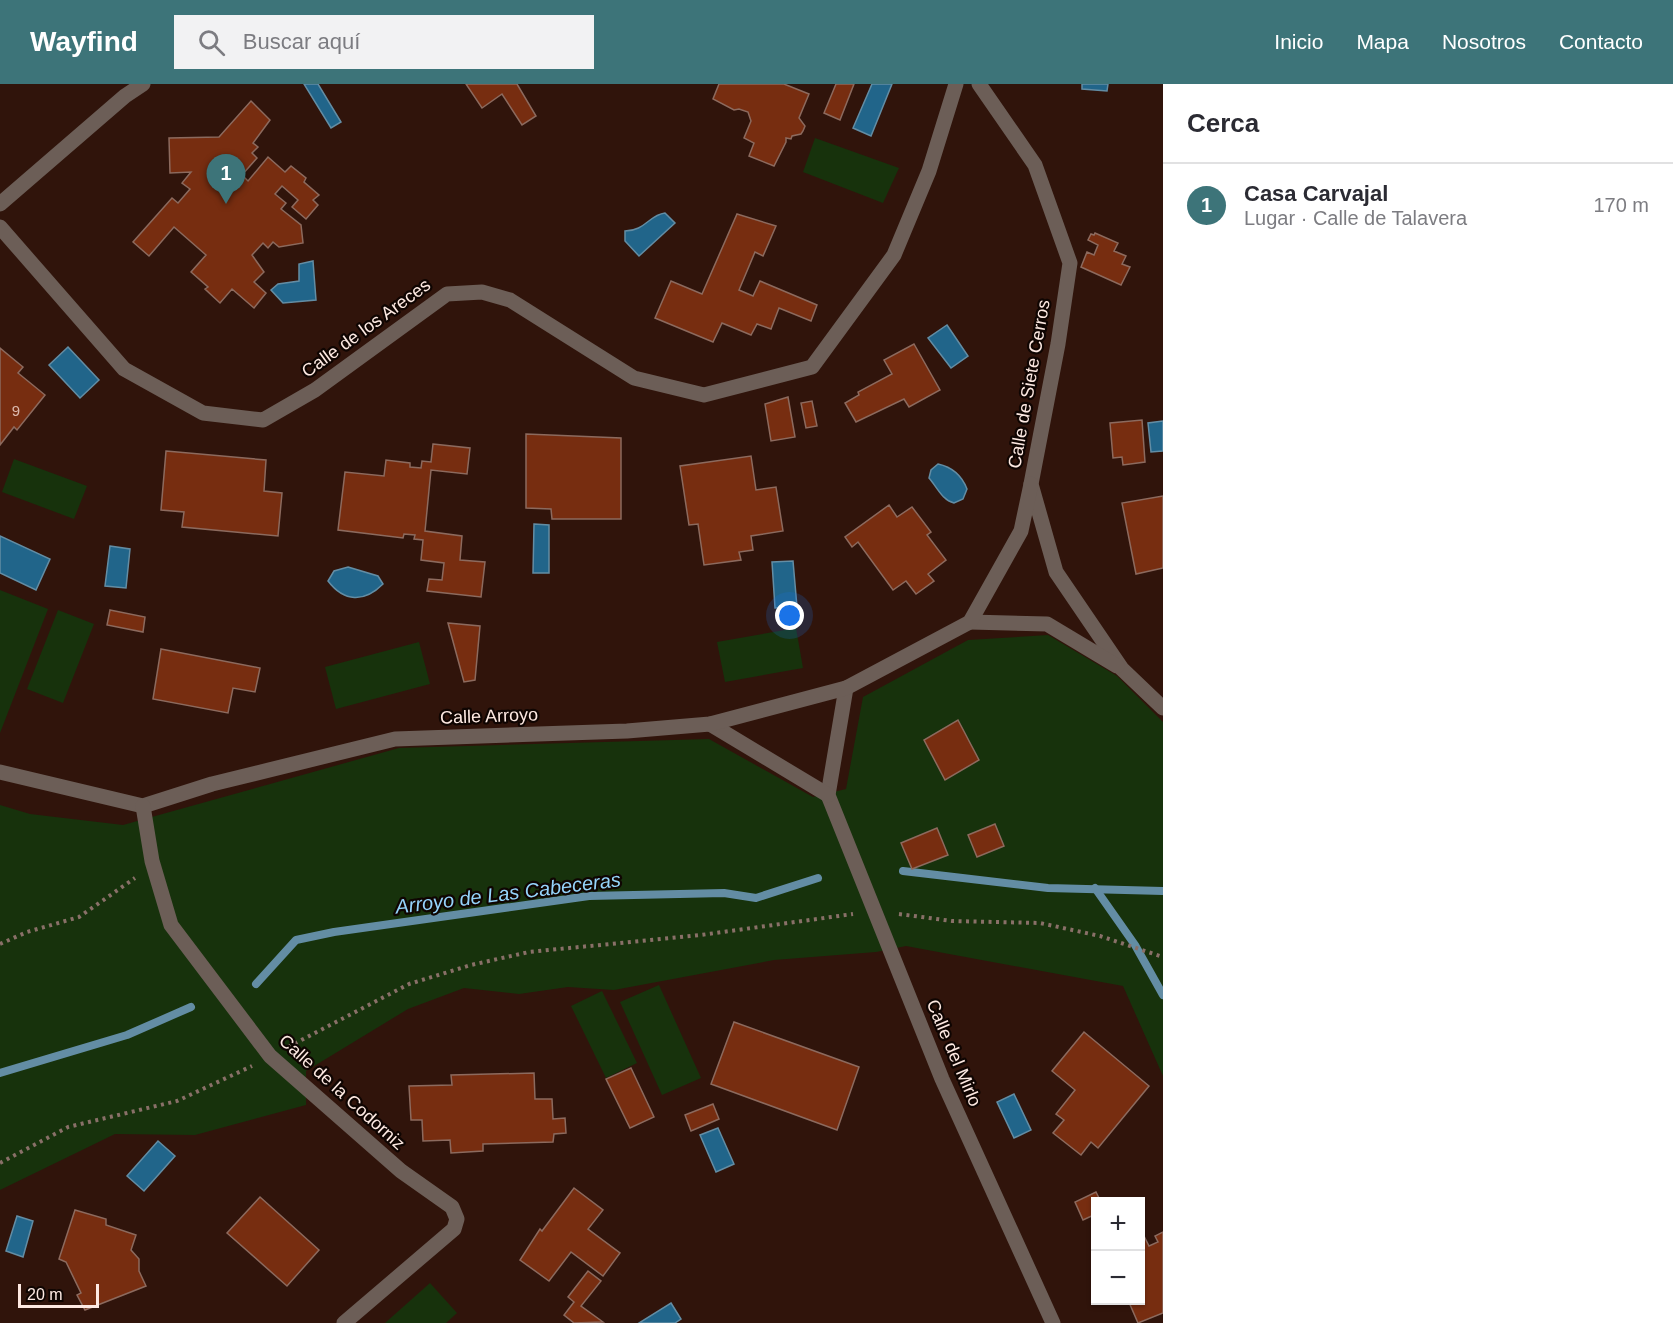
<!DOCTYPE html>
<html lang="es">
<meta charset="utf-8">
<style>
body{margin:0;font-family:Arial,sans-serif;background:#f2f2f3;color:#2b2b33}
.controls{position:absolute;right:18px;bottom:18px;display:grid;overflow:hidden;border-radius:0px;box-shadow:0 2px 4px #0004}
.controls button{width:54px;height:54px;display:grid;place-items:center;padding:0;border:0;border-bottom:2px solid #e1e1e2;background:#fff;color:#2b2b33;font:30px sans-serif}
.scale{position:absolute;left:18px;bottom:15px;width:81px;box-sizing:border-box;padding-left:6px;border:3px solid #fde9e2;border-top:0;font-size:16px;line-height:21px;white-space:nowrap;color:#fde9e2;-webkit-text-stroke:4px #0f0502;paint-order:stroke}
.you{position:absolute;left:790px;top:532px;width:21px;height:21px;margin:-15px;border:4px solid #fff;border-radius:50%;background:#1a73e8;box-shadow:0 0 0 9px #1a73e833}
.badge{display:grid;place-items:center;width:39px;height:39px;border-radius:50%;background:#3d7479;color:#fff;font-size:20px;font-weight:700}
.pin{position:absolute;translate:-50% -50px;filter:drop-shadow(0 2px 3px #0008)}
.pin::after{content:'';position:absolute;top:32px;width:21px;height:18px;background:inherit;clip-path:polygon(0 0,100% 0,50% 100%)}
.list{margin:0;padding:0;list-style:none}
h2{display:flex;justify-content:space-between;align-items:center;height:78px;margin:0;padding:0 24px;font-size:26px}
h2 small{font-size:20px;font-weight:400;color:#7c7c81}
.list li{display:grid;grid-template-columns:39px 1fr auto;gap:18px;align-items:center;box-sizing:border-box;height:84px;padding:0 24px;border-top:2px solid #e1e1e2}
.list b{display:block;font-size:22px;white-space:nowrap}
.list p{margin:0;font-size:20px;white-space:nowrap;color:#7c7c81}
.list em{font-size:20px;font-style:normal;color:#7c7c81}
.icon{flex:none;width:33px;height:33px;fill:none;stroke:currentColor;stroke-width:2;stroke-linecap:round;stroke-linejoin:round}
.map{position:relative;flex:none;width:1163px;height:1239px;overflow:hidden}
header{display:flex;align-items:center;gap:36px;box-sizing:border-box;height:84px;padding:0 30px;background:#3d7479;color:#fff}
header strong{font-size:28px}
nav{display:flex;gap:33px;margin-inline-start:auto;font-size:21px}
.search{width:420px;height:54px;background:#f2f2f3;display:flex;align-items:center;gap:15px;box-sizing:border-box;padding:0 21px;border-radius:0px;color:#7c7c81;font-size:22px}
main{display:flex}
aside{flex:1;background:#fff}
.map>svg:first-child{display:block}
</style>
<header>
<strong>Wayfind</strong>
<div class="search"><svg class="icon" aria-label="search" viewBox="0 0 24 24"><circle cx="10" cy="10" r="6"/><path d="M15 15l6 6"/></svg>Buscar aquí</div>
<nav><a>Inicio</a><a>Mapa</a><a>Nosotros</a><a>Contacto</a></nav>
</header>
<main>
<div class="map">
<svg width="1163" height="1239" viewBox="0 0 1163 1239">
<rect width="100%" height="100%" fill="#30140b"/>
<!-- green -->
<g fill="#17320c">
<polygon points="815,54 899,84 883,119 803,88"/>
<polygon points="14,375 87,402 74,435 2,408"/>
<polygon points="0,506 48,525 0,649"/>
<polygon points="58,526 94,540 63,619 27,605"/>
<polygon points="796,544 803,584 725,598 717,558"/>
<polygon points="1048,551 1117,592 1163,638 1163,992 1123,902 906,862 876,868 774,876 614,906 568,903 519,910 464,904 408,925 306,987 306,1021 195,1051 115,1050 0,1106 0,721 30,730 123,741 399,664 709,655 813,713 846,705 863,613 968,556"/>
<polygon points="419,558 430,600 336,625 325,583"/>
<polygon points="659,901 701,994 662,1011 620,918"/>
<polygon points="602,907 637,979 606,994 571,922"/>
<polygon points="430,1199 457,1229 446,1239 385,1239"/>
</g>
<!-- water -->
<g fill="#21658a" stroke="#638da4" stroke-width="1.5">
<polygon points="304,0 318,0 341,38 331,44"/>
<polygon points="872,0 892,0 871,52 853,44"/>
<polygon points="1082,0 1108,0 1107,7 1082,5"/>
<path d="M665,129L675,139L639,172L625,157V147C645,147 649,131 665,129Z"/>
<polygon points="313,177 316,216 283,219 271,206 278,200 299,197 299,180"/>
<polygon points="947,241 968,272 951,284 928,254"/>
<polygon points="68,263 99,296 80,314 49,281"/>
<polygon points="1163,337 1163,367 1151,368 1148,339"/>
<path d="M938,380C952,383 962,392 967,405L963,415L954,419C942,416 937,403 929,394L931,386Z"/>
<polygon points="534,440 549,441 549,489 533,489"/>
<polygon points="0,452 50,475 36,506 0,489"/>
<polygon points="110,462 130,465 126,504 105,502"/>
<polygon points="793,477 797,523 775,524 772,478"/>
<path d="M348,483L378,492L383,500C364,519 344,518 328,497L334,487Z"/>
<polygon points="1014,1010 1031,1046 1014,1054 997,1018"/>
<polygon points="718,1044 734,1080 716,1088 700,1051"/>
<polygon points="158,1057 175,1072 144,1107 127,1092"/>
<polygon points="17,1132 33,1137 23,1173 6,1167"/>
<polygon points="671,1219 681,1235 675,1239 639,1239"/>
</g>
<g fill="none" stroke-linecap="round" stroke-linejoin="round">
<!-- stream -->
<g stroke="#638da4" stroke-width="8">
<polyline points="903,787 1048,804 1163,807"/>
<polyline points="1095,804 1135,861 1163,911"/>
<polyline points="256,900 296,856 334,848 589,812 724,809 756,814 818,794"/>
<polyline points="0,989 127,951 191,923"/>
</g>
</g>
<!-- building -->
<g fill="#772d10" stroke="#8c6a5e" stroke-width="1.5">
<polygon points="466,0 517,0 536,32 522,41 502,10 482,24"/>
<polygon points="719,0 784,0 809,10 799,34 805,42 803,47 801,50 792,52 791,55 786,54 786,58 774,82 749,72 754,59 744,54 751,37 748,28 739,25 734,26 713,15"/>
<polygon points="836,0 854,0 840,36 824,29"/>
<polygon points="251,17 270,36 253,59 258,63 252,69 257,74 242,91 248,97 268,73 285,88 291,82 306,94 304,98 319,111 313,116 318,121 306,135 292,123 298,116 282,102 275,110 286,119 281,125 301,141 303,159 279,163 273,158 268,164 263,159 252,171 264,188 254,198 266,209 254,224 232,205 220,219 205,205 208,203 191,188 206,171 174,143 149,172 133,158 172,114 178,119 190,105 182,99 191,88 170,89 169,54 219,53"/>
<polygon points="737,130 776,142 763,172 755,168 739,206 753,212 760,197 817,221 811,237 779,224 771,245 757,240 751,251 722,239 713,258 655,234 671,197 702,210"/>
<polygon points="1095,149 1118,159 1114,167 1126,172 1122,180 1130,183 1121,201 1081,183 1087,168 1094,171 1098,161 1088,156 1091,150 1094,151"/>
<polygon points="914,260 940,306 909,323 904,315 856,338 845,319 859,311 858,308 892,290 884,276"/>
<polygon points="0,264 23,283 18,289 45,311 17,346 14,343 0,361"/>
<polygon points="788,313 795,353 771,357 765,320"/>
<polygon points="812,317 817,342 806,344 801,319"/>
<polygon points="1142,336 1145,378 1123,381 1122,373 1113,374 1110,339"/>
<polygon points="526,350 621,354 621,435 552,435 551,425 526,424"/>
<polygon points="433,360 470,364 467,390 431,386 425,447 462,452 460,476 485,478 481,513 427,507 429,495 442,496 444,479 421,476 423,456 414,455 415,451 404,450 403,454 338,446 345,388 384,392 386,376 410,379 410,383 421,384 422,377 431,378"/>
<polygon points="166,367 266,376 264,407 282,409 278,452 182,443 184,428 161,426"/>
<polygon points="751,372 756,406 776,403 783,447 751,452 753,466 739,468 741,476 704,481 698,440 689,441 680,382"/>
<polygon points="1163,412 1163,484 1136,490 1122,419"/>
<polygon points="889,421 897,433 912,423 931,448 927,451 946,476 928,490 934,497 916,510 906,497 893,506 858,458 852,463 845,453"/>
<polygon points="110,526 145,533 143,548 107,541"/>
<polygon points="448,539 480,542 475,596 464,598"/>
<polygon points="161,565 260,584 255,608 233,604 228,629 153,615"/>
<polygon points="958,636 979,676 945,696 924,656"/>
<polygon points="995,740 1004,762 977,773 968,751"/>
<polygon points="937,744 948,771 912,785 901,759"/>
<polygon points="734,938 859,983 837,1046 711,1000"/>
<polygon points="1084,948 1149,1002 1098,1064 1091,1058 1081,1071 1053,1049 1064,1036 1056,1030 1075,1006 1052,987"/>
<polygon points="631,984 654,1033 630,1044 606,995"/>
<polygon points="534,989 535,1015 552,1015 553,1035 565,1034 566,1049 554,1050 553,1058 483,1060 483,1067 451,1069 450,1056 423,1057 422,1036 411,1036 409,1002 452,1001 451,991"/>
<polygon points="713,1020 719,1035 691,1047 685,1031"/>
<polygon points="574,1104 603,1126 588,1145 620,1169 603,1192 571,1168 549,1197 520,1176 540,1145 542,1147"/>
<polygon points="1096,1108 1101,1118 1096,1118 1096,1130 1083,1136 1075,1118"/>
<polygon points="260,1113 319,1166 287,1202 227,1149"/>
<polygon points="75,1126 106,1135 106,1141 136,1151 131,1166 139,1175 139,1187 146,1202 85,1226 77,1211 81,1209 66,1178 59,1175"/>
<polygon points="1140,1144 1149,1162 1158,1158 1155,1152 1163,1148 1163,1229 1138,1239 1128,1216 1140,1216"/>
<polygon points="588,1187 601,1197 581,1222 603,1238 574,1239 564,1231 574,1218 568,1213"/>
</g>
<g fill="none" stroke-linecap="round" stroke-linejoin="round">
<!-- path -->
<g stroke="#897068" stroke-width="4" stroke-dasharray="3 4.5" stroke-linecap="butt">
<polyline points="899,830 952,837 1040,839 1100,852 1163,873"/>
<polyline points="0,860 27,848 79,833 135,794"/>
<polyline points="288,963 409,900 471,881 529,868 701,851 853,830"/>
<polyline points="0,1079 68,1043 177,1017 252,982"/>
</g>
<!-- minor -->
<g stroke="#6c5e57" stroke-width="15">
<polyline points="979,0 1035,81 1070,179 1058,260 1031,400 1056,488 1122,585 1163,624"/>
<polyline points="0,120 125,12 143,0"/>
<polyline points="0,143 124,285 203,329 263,336 315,306 447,210 482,208 510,216 634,294 704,311 812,283 894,171 929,87 956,0"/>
<polyline points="970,538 1047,540 1117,582"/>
<polyline points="846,604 828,711 942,995 1053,1239"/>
<polyline points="710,640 828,711"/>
<polyline points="0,688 143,722 212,700 395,655 627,647 710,640 846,604 970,538 1021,447 1031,400"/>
<polyline points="143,722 152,777 171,841 270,972 401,1087 452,1123 457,1135 454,1145 344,1239"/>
</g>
</g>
<g text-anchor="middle" stroke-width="4.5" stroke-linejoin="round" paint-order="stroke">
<!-- number labels -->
<g font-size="15" fill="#dcbaae">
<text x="16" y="332">9</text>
</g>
<!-- street labels -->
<g font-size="18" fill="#fde9e2" stroke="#0f0502">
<text transform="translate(366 244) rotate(-36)" y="6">Calle de los Areces</text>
<text transform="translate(1029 300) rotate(-80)" y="6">Calle de Siete Cerros</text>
<text transform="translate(489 632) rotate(-2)" y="6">Calle Arroyo</text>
<text transform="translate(954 969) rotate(67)" y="6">Calle del Mirlo</text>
<text transform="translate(342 1008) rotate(42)" y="6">Calle de la Codorniz</text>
</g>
<!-- water labels -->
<g font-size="20" font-style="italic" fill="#95d4fb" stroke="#0f0502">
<text transform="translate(508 809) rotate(-7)" y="7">Arroyo de Las Cabeceras</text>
</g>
</g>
</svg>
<div class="controls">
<button>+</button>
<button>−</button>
</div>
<div class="scale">20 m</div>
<div class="you"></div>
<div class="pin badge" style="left:226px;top:120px">1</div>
</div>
<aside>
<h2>Cerca<small></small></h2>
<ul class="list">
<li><span class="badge">1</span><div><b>Casa Carvajal</b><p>Lugar · Calle de Talavera</p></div><em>170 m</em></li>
</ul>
</aside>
</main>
